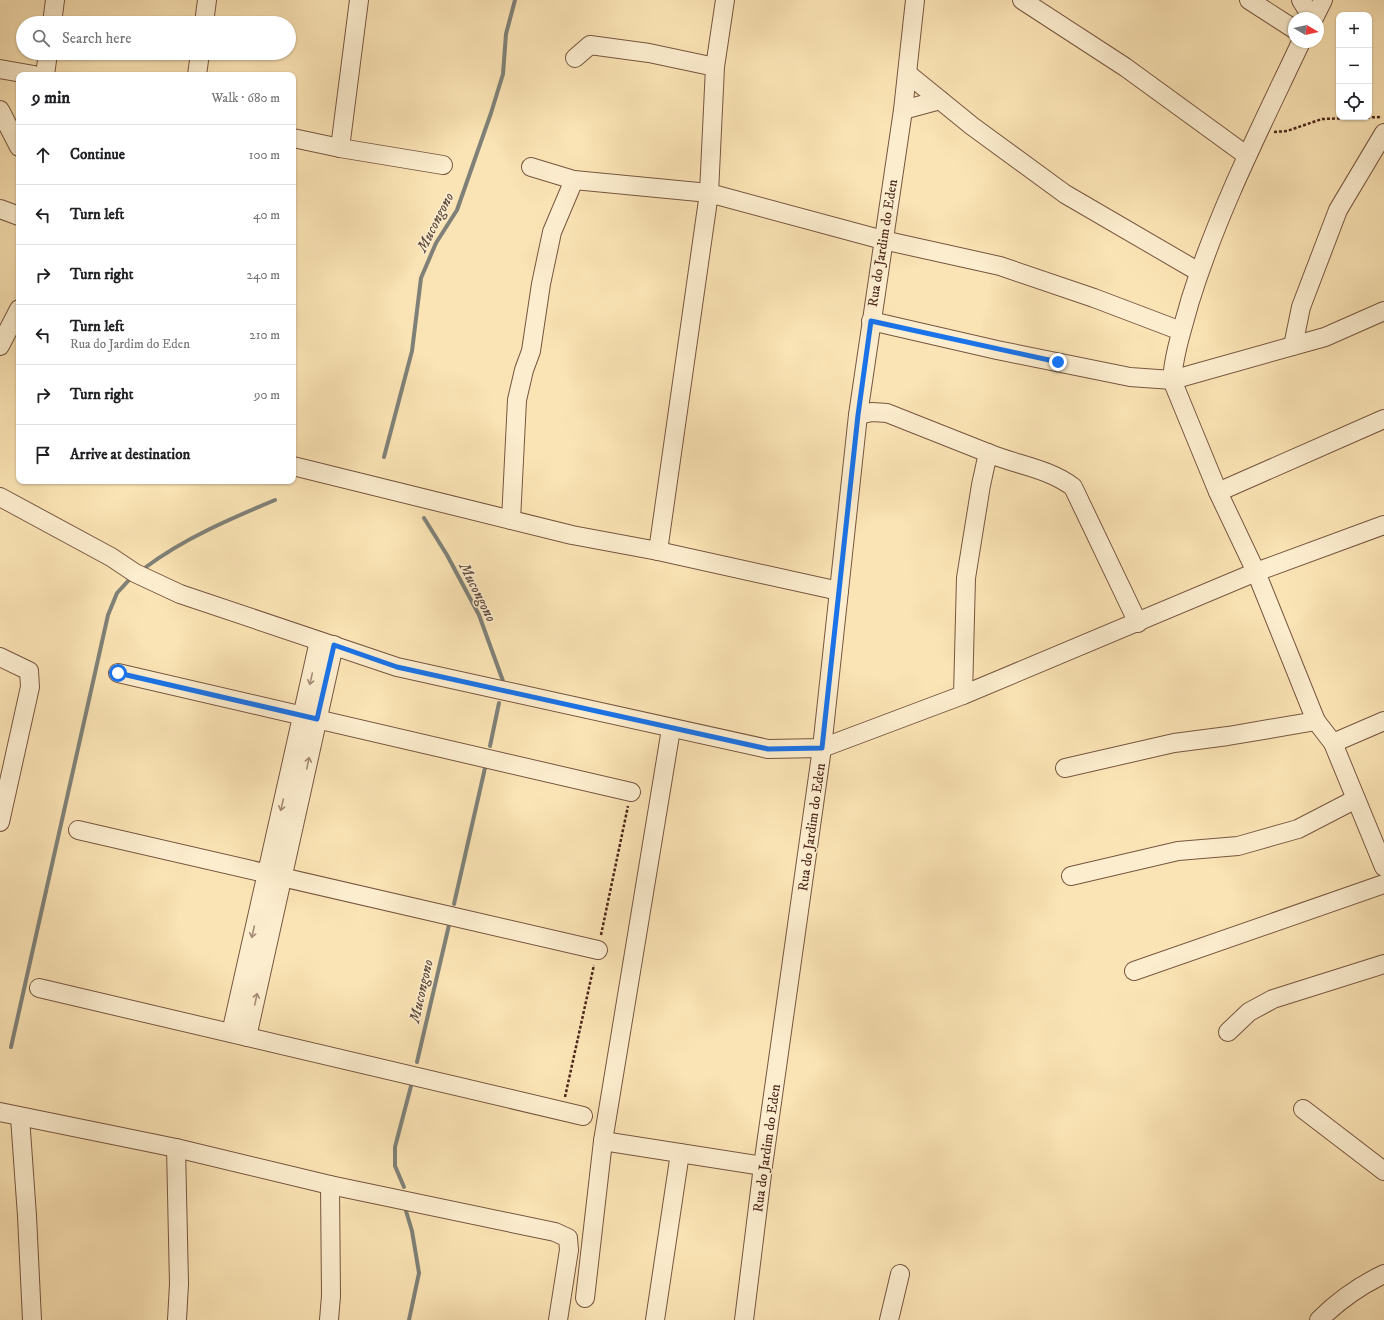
<!DOCTYPE html>
<meta charset="utf-8">
<style>
body{margin:0;font-family:"IM FELL DW Pica",serif;background:#f2f2f2;color:#202124}
.controls{position:absolute;right:12px;top:12px;display:grid;overflow:hidden;border-radius:8px;box-shadow:0 1px 3px #0004}
.controls button{width:36px;height:36px;display:grid;place-items:center;padding:0;border:0;border-bottom:1px solid #e0e0e0;background:#fff;color:#202124;font:20px sans-serif}
.compass{position:absolute;left:1288px;top:12px;width:36px;height:36px;border-radius:50%;background:#fff;box-shadow:0 1px 3px #0004;rotate:99deg}
.stop{position:absolute;width:12px;height:12px;margin:-9px;border:3px solid #1a73e8;border-radius:50%;background:#fff}
.stop.end{background:#1a73e8;border-color:#fff;box-shadow:0 1px 4px #0008}
.list{margin:0;padding:0;list-style:none}
h2{display:flex;justify-content:space-between;align-items:center;height:52px;margin:0;padding:0 16px;font-size:17px}
h2 small{font-size:13px;font-weight:400;color:#757577}
.list li{display:grid;grid-template-columns:26px 1fr auto;gap:12px;align-items:center;box-sizing:border-box;height:60px;padding:0 16px;border-top:1px solid #e0e0e0}
.list b{display:block;font-size:15px;white-space:nowrap}
.list p{margin:0;font-size:13px;white-space:nowrap;color:#757577}
.list em{font-size:13px;font-style:normal;color:#757577}
.icon{flex:none;width:22px;height:22px;fill:none;stroke:currentColor;stroke-width:2;stroke-linecap:round;stroke-linejoin:round}
.map{position:relative;flex:none;width:1384px;height:1320px;overflow:hidden}
.search{position:absolute;background:#fff;box-shadow:0 1px 3px #0004;left:16px;top:16px;width:280px;height:44px;display:flex;align-items:center;gap:10px;box-sizing:border-box;padding:0 14px;border-radius:22px;color:#757577;font-size:15px}
.panel{position:absolute;background:#fff;box-shadow:0 1px 3px #0004;left:16px;top:72px;width:280px;height:412px;border-radius:8px}
.map>svg:first-child{display:block}
</style>
<div class="map">
<svg width="1384" height="1320" viewBox="0 0 1384 1320">
<rect width="100%" height="100%" fill="#fae3b4"/>
<filter id="stains"><feTurbulence type="fractalNoise" baseFrequency=".005" numOctaves="4"/><feColorMatrix values="0 0 0 0 .2 0 0 0 0 .09 0 0 0 0 .02 0 0 0 .5 -.17"/></filter>
<radialGradient id="worn" r=".72"><stop offset=".6" stop-color="#630" stop-opacity="0"/><stop offset="1" stop-color="#630" stop-opacity=".3"/></radialGradient>
<g fill="none" stroke-linecap="round" stroke-linejoin="round">
<!-- stream -->
<g stroke="#7f8178" stroke-width="4">
<polyline points="384,457 412,351 421,278 436,243 457,210 491,113 503,74 506,34 515,0"/>
<polyline points="424,518 447,555 479,615 503,681"/>
<path d="M146,567C185,538 230,519 275,500"/>
<polyline points="490,746 499,703"/>
<polyline points="454,904 485,768"/>
<polyline points="11,1047 108,615 117,593 129,580"/>
<polyline points="417,1062 449,925"/>
<polyline points="404,1187 395,1166 395,1147 411,1086"/>
<polyline points="406,1211 412,1231 419,1273 409,1320"/>
</g>
<defs>
<g id="minor">
<polyline points="1022,0 1125,67 1246,155"/>
<polyline points="1249,0 1294,29"/>
<polyline points="1301,0 1312,18"/>
<polyline points="1314,18 1323,0"/>
<polyline points="52,23 55,0"/>
<polyline points="204,23 207,0"/>
<path d="M1301,42C1261,127 1218,211 1190,301C1183,327 1174,353 1172,380L1218,492L1256,572L1316,721L1333,743L1384,867"/>
<polyline points="575,58 590,45 649,53 715,67"/>
<polyline points="0,69 34,75"/>
<polyline points="908,74 972,126 1065,194 1199,272"/>
<polyline points="45,75 48,53"/>
<polyline points="197,75 200,53"/>
<polyline points="0,110 19,147"/>
<polyline points="903,110 940,100"/>
<polyline points="293,138 340,148 443,165"/>
<polyline points="340,148 359,0"/>
<polyline points="531,167 574,180 709,193 883,240 1000,266 1094,298 1181,331"/>
<polyline points="0,209 19,216"/>
<polyline points="871,321 997,350 1130,377 1172,380 1325,337 1384,311"/>
<polyline points="0,346 19,309"/>
<polyline points="1293,346 1301,307 1338,210 1384,133"/>
<polyline points="858,415 872,412 887,413 988,453"/>
<polyline points="293,466 572,535 658,551 839,591"/>
<polyline points="1218,492 1384,419"/>
<polyline points="0,497 111,557 135,573 180,594 397,667 768,749 822,748 963,695 1256,572 1384,525"/>
<polyline points="511,520 517,400 524,370 531,351 541,284 552,232 574,180"/>
<polyline points="658,551 709,193 715,67 725,0"/>
<polyline points="0,657 29,671 30,687 0,822"/>
<polyline points="118,673 631,792"/>
<path d="M963,695L966,578L981,485L988,453C1016,465 1048,468 1073,487L1138,623"/>
<polyline points="1333,743 1384,721"/>
<polyline points="1065,768 1174,743 1228,736 1316,721"/>
<polyline points="78,830 598,950"/>
<polyline points="1071,876 1178,851 1238,846 1298,829 1356,799"/>
<polyline points="1134,971 1384,884"/>
<polyline points="39,988 583,1116"/>
<polyline points="1228,1032 1249,1012 1273,999 1384,964"/>
<polyline points="231,1033 319,641"/>
<polyline points="247,1037 334,645"/>
<polyline points="1303,1109 1384,1171"/>
<polyline points="0,1112 176,1148 330,1185 555,1232 568,1238 569,1250 558,1320"/>
<polyline points="20,1117 27,1216 32,1320"/>
<polyline points="603,1141 763,1166"/>
<polyline points="176,1148 179,1284 177,1320"/>
<polyline points="585,1298 603,1141 671,729"/>
<polyline points="329,1320 331,1296 330,1185"/>
<polyline points="655,1320 680,1153"/>
<polyline points="744,1320 763,1166 822,748 858,415 903,110 915,0"/>
<polyline points="889,1320 900,1274"/>
<path d="M1319,1320C1337,1302 1361,1285 1384,1274"/>
</g>
</defs>
<!-- minor casing -->
<use href="#minor" stroke="#775640" stroke-width="20"/>
<!-- path -->
<g stroke="#4b271a" stroke-width="2.5" stroke-dasharray="3 2" stroke-linecap="butt">
<polyline points="1274,132 1287,131 1322,119 1382,117"/>
<polyline points="601,935 628,806"/>
<polyline points="565,1097 594,965"/>
</g>
<!-- minor -->
<use href="#minor" stroke="#fcedce" stroke-width="18"/>
</g>
<!-- one-way arrows -->
<defs><path id="oneway-shaft" d="M-6 0H5M1.5-3L5.5 0L1.5 3" fill="none" stroke-width="1.6" stroke-linecap="round" stroke-linejoin="round"/></defs>
<g stroke="#a48a74">
<use href="#oneway-shaft" transform="translate(311 679) rotate(103)"/>
<use href="#oneway-shaft" transform="translate(308 763) rotate(-78)"/>
<use href="#oneway-shaft" transform="translate(282 805) rotate(103)"/>
<use href="#oneway-shaft" transform="translate(253 932) rotate(102)"/>
<use href="#oneway-shaft" transform="translate(256 999) rotate(-78)"/>
</g>
<g fill="none" stroke-linecap="round" stroke-linejoin="round">
<!-- route -->
<polyline stroke="#1a73e8" stroke-width="5" points="118,673 317,719 334,645 397,667 768,749 822,748 858,415 871,321 1058,362"/>
</g>
<g text-anchor="middle" stroke-width="3" stroke-linejoin="round" paint-order="stroke">
<!-- street labels -->
<g font-size="14" fill="#4b271a" stroke="#fcedce">
<text transform="translate(882 243) rotate(-81)" y="5">Rua do Jardim do Eden</text>
<text transform="translate(811 827) rotate(-82)" y="5">Rua do Jardim do Eden</text>
<text transform="translate(766 1148) rotate(-82)" y="5">Rua do Jardim do Eden</text>
</g>
<!-- water labels -->
<g font-size="15" font-style="italic" fill="#604c41" stroke="#fcedce">
<text transform="translate(435 222) rotate(-63)" y="5">Mucongono</text>
<text transform="translate(478 592) rotate(63)" y="5">Mucongono</text>
<text transform="translate(421 991) rotate(-77)" y="5">Mucongono</text>
</g>
</g>
<rect width="100%" height="100%" filter="url(#stains)"/>
<rect width="100%" height="100%" fill="url(#worn)"/>
</svg>
<div class="controls">
<button>+</button>
<button>−</button>
<button><svg class="icon" aria-label="locate" viewBox="0 0 24 24"><circle cx="12" cy="12" r="6"/><path d="M12 2v4M12 18v4M2 12h4M18 12h4"/></svg></button>
</div>
<svg class="compass" viewBox="-18 -18 36 36"><path d="M0-13l5 13h-10z" fill="#e53935"/><path d="M0 13l5-13h-10z" fill="#757577"/></svg>
<div class="stop" style="left:118px;top:673px"></div>
<div class="stop end" style="left:1058px;top:362px"></div>
<div class="search"><svg class="icon" aria-label="search" viewBox="0 0 24 24"><circle cx="10" cy="10" r="6"/><path d="M15 15l6 6"/></svg>Search here</div>
<section class="panel">
<h2>9 min<small>Walk · 680 m</small></h2>
<ul class="list">
<li><svg class="icon" aria-label="ahead" viewBox="0 0 24 24"><path d="M12 20V5M6 11l6-6 6 6"/></svg><div><b>Continue</b></div><em>100 m</em></li>
<li><svg class="icon" aria-label="left" viewBox="0 0 24 24"><path d="M17 20v-9H6M10 6l-5 5 5 5"/></svg><div><b>Turn left</b></div><em>40 m</em></li>
<li><svg class="icon" aria-label="right" viewBox="0 0 24 24"><path d="M7 20v-9h11M14 6l5 5-5 5"/></svg><div><b>Turn right</b></div><em>240 m</em></li>
<li><svg class="icon" aria-label="left" viewBox="0 0 24 24"><path d="M17 20v-9H6M10 6l-5 5 5 5"/></svg><div><b>Turn left</b><p>Rua do Jardim do Eden</p></div><em>210 m</em></li>
<li><svg class="icon" aria-label="right" viewBox="0 0 24 24"><path d="M7 20v-9h11M14 6l5 5-5 5"/></svg><div><b>Turn right</b></div><em>90 m</em></li>
<li><svg class="icon" aria-label="arrive" viewBox="0 0 24 24"><path d="M6 21V4h12l-3 4 3 4H6"/></svg><div><b>Arrive at destination</b></div></li>
</ul>
</section>
</div>
